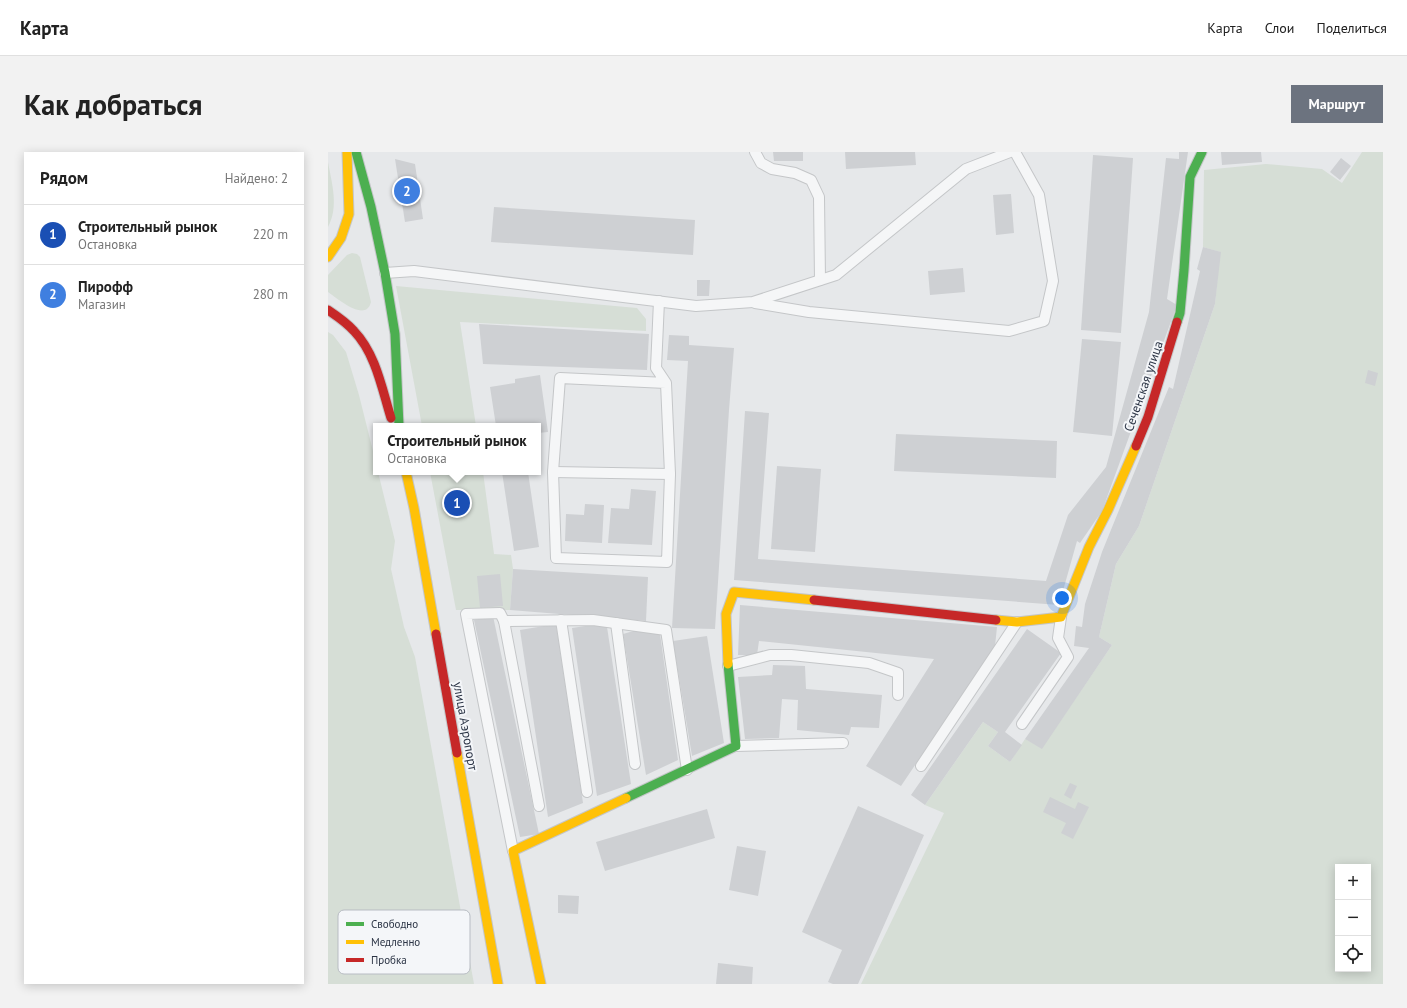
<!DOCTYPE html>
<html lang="ru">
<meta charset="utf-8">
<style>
body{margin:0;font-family:"PT Sans",sans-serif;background:#f2f2f2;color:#222}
.controls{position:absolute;right:12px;bottom:12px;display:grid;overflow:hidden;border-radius:0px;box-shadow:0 2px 10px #0003}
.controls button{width:36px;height:36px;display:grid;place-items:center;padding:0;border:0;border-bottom:1px solid #e0e0e0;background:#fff;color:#222;font:20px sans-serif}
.you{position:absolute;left:734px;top:446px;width:14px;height:14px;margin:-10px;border:3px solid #fff;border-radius:50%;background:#1a73e8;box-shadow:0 0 0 6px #1a73e833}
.badge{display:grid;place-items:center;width:26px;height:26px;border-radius:50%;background:#6c737f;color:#fff;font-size:13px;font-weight:700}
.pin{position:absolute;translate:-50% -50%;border:2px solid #fff;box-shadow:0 1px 4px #0006}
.popup{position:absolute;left:45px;top:271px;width:168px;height:52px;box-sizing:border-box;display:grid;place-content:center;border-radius:0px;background:#fff;filter:drop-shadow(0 1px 3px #0005);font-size:13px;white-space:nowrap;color:#767676}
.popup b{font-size:15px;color:#222}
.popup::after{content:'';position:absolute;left:50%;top:100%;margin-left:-8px;border:8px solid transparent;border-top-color:#fff}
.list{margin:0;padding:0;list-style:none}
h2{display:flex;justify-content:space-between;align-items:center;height:52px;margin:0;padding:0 16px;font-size:17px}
h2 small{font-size:13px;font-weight:400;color:#767676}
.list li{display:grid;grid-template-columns:26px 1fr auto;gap:12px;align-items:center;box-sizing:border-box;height:60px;padding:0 16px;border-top:1px solid #e0e0e0}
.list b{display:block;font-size:15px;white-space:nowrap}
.list p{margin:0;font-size:13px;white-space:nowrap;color:#767676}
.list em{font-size:13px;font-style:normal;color:#767676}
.icon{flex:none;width:22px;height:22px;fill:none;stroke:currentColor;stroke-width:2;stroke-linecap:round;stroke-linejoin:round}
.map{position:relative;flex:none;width:1055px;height:832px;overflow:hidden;border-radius:0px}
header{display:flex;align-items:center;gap:24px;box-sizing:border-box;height:56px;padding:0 20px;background:#fff;border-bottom:1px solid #e0e0e0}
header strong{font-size:19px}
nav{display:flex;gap:22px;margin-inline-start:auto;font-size:14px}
.intro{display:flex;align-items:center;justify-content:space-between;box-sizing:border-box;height:96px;padding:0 24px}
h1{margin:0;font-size:28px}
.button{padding:10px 18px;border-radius:0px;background:#6c737f;color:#fff;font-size:14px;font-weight:700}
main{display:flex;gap:24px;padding:0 24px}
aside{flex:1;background:#fff;border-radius:0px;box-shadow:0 2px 10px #0003}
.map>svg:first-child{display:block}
</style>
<header>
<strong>Карта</strong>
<nav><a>Карта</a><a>Слои</a><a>Поделиться</a></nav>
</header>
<div class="intro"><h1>Как добраться</h1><a class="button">Маршрут</a></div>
<main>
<aside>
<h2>Рядом<small>Найдено: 2</small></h2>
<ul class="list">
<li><span class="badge" style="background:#1a4fb4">1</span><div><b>Строительный рынок</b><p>Остановка</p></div><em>220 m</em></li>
<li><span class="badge" style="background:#3f7fe0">2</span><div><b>Пирофф</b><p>Магазин</p></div><em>280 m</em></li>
</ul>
</aside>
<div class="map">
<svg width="1055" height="832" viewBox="0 0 1055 832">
<rect width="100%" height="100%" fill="#e6e8ea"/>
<!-- green -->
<g fill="#d6ded6" fill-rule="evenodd">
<path d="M1034,0H1055V832H533L616,661L597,653L655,570L670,580L660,594L682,610L697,587L714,596L784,493L771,485L788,412L811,374L887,152L892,100L875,95L876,18L938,12L994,17L1014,31ZM1010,715H1040V817H1010Z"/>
<path d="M0,10C4,32 11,55 0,75Z"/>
<path d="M24,101L29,102L32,105L43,150C38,171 10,147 0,140V123L19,103Z"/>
<polygon points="68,134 309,156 318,167 318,179 132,170 148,274 94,274"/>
<polygon points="0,180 5,183 18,200 31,243 48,311 48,320 50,320 67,389 63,417 76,475 87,505 146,832 0,832"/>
<polygon points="102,320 155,320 166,402 183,403 185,417 182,458 128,458"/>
</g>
<!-- building -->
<g fill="#ced0d3">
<polygon points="445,0 475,0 475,9 446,9"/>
<polygon points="517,0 587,0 588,13 518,17"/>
<polygon points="851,0 860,0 839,147 849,153 774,359 752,391 749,389 731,453 406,428 417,259 441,261 430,407 718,429 740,363 778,315 821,160 838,6 851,7"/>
<polygon points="893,0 933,0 934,10 894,13"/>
<polygon points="765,3 805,6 793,181 753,178"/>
<polygon points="1013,6 1023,14 1012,28 1002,20"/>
<polygon points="67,7 87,12 95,67 77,70"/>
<polygon points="683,42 686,81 668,83 665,43"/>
<polygon points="166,55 367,68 365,103 163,90"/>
<polygon points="875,95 893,100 887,152 811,374 788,412 771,485 784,493 714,597 697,587 761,496 746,494 748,474 754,475 757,452 774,400 841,235 845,237 872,119 869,117"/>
<polygon points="635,116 637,140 602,143 600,119"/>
<polygon points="369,128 382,128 381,144 369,144"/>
<polygon points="151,172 321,182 319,218 155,212"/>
<polygon points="341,183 361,184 361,193 406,196 401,258 387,477 344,476 360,209 339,208"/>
<polygon points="754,187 793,190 784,284 745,280"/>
<polygon points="1040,218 1050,221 1047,234 1037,231"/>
<polygon points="212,223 220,280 210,281 210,274 168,274 162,235 187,231 187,227"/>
<polygon points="568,282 729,289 728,326 566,319"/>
<polygon points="449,314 493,317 487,400 443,397"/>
<polygon points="174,320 200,320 211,395 186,399"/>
<polygon points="303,337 328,339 324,393 280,391 283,356 301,357"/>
<polygon points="257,352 276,353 274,391 237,389 238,362 256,363"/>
<polygon points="185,417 320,425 318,469 182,458"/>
<polygon points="172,422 175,454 152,456 149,424"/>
<polygon points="412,453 669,475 667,494 573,634 538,614 606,507 431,489 429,503 410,503"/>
<polygon points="165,464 211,682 192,685 146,468"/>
<polygon points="228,472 255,651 220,665 192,478"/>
<polygon points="264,473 279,475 303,632 269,644 244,476"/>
<polygon points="699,477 733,501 677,580 694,593 682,610 660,594 670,580 655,570 597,653 583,643"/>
<polygon points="309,478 332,482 350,608 318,623 295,482"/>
<polygon points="379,484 396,591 364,604 345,489"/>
<polygon points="445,513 477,514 478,537 554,543 551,576 523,575 521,583 469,578 470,548 454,547 451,586 417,587 410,525 444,523"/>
<polygon points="742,631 749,634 743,647 736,643"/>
<polygon points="722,645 747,657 750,650 761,655 745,687 733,681 738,671 715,660"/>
<polygon points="530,654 596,683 530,832 505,832 500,830 514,798 474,780"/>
<polygon points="379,657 387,686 277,719 268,690"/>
<polygon points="409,694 438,699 430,744 401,738"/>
<polygon points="230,743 251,744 250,762 230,761"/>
<polygon points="390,811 425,815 424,832 388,832"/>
</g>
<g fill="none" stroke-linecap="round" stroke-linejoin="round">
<defs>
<g id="lane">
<polyline points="427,0 433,11 444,17 467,21 483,28 491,45 492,128"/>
<polyline points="57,121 86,119 368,154 425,150 508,123 638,17 682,0"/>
<polyline points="331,149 328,216 338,231 342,322 339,410 228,406 225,320 232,226 338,231"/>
<polyline points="427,151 481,160 681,179 716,169 725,129 711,43 687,0"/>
<polyline points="225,320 342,322"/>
<polyline points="233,468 259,640"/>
<polyline points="176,469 211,654"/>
<polyline points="288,471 307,612"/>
<polyline points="400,514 442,503 463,503 541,511 570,521 570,543"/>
<polyline points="694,572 740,505 730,486 733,465"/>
<polyline points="408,594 515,591"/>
<polyline points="593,614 689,470"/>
<polyline points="185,699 138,462 172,461 176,469 265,468 338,478 359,618"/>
</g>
<g id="fast">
<polyline points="28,0 43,55 57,121 67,182 71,274"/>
<polyline points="849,170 852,161 856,118 862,25 874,0"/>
<polyline points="298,646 408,594 400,512"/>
</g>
<g id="slow">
<polyline points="0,105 13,86 21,62 19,0"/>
<polyline points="78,320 86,356 108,482"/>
<polyline points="668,468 689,470 733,465 761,395 780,358 808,294"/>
<polyline points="400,512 398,462 406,440 486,448"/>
<polyline points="129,601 170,832"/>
<polyline points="213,832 185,699 298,646"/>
</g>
<g id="jam">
<path d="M0,158C9,164 19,171 26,179C48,202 54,237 63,266"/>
<polyline points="808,294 820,265 849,170"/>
<polyline points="486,448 668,468"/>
<polyline points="108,482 129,601"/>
</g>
</defs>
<!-- lane casing -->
<use href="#lane" stroke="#c4c6c8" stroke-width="12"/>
<!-- fast casing -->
<use href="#fast" stroke="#c4c6c8" stroke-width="11"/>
<!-- slow casing -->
<use href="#slow" stroke="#c4c6c8" stroke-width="11"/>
<!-- jam casing -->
<use href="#jam" stroke="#c4c6c8" stroke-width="11"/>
<!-- lane -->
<use href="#lane" stroke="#f5f6f7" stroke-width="10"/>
<!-- fast -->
<use href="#fast" stroke="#4caf50" stroke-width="9"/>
<!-- slow -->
<use href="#slow" stroke="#ffc107" stroke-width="9"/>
<!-- jam -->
<use href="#jam" stroke="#c62828" stroke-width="9"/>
</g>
<g text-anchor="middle" stroke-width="4" stroke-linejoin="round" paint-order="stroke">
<!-- street labels -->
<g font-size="13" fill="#2b3445" stroke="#f4f6f9">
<text transform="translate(815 234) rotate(-71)" y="5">Сеченская улица</text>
<text transform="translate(138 574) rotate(80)" y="5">улица Аэропорт</text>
</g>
</g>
<!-- legend -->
<rect x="10" y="758" width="132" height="64" rx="6" fill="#f4f6f9" stroke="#b8bcc3" stroke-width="1"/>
<rect x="18" y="770" width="18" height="4" fill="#4caf50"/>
<rect x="18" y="788" width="18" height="4" fill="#ffc107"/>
<rect x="18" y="806" width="18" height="4" fill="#c62828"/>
<g font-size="11" fill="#2b3445">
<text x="43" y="776">Свободно</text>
<text x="43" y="794">Медленно</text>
<text x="43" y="812">Пробка</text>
</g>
</svg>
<div class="controls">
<button>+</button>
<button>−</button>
<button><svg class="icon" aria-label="locate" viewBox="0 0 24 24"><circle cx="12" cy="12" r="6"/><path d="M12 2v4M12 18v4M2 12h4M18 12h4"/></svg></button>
</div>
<div class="you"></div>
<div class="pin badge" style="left:129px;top:351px;background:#1a4fb4">1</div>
<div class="popup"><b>Строительный рынок</b>Остановка</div>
<div class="pin badge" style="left:79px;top:39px;background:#3f7fe0">2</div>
</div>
</main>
